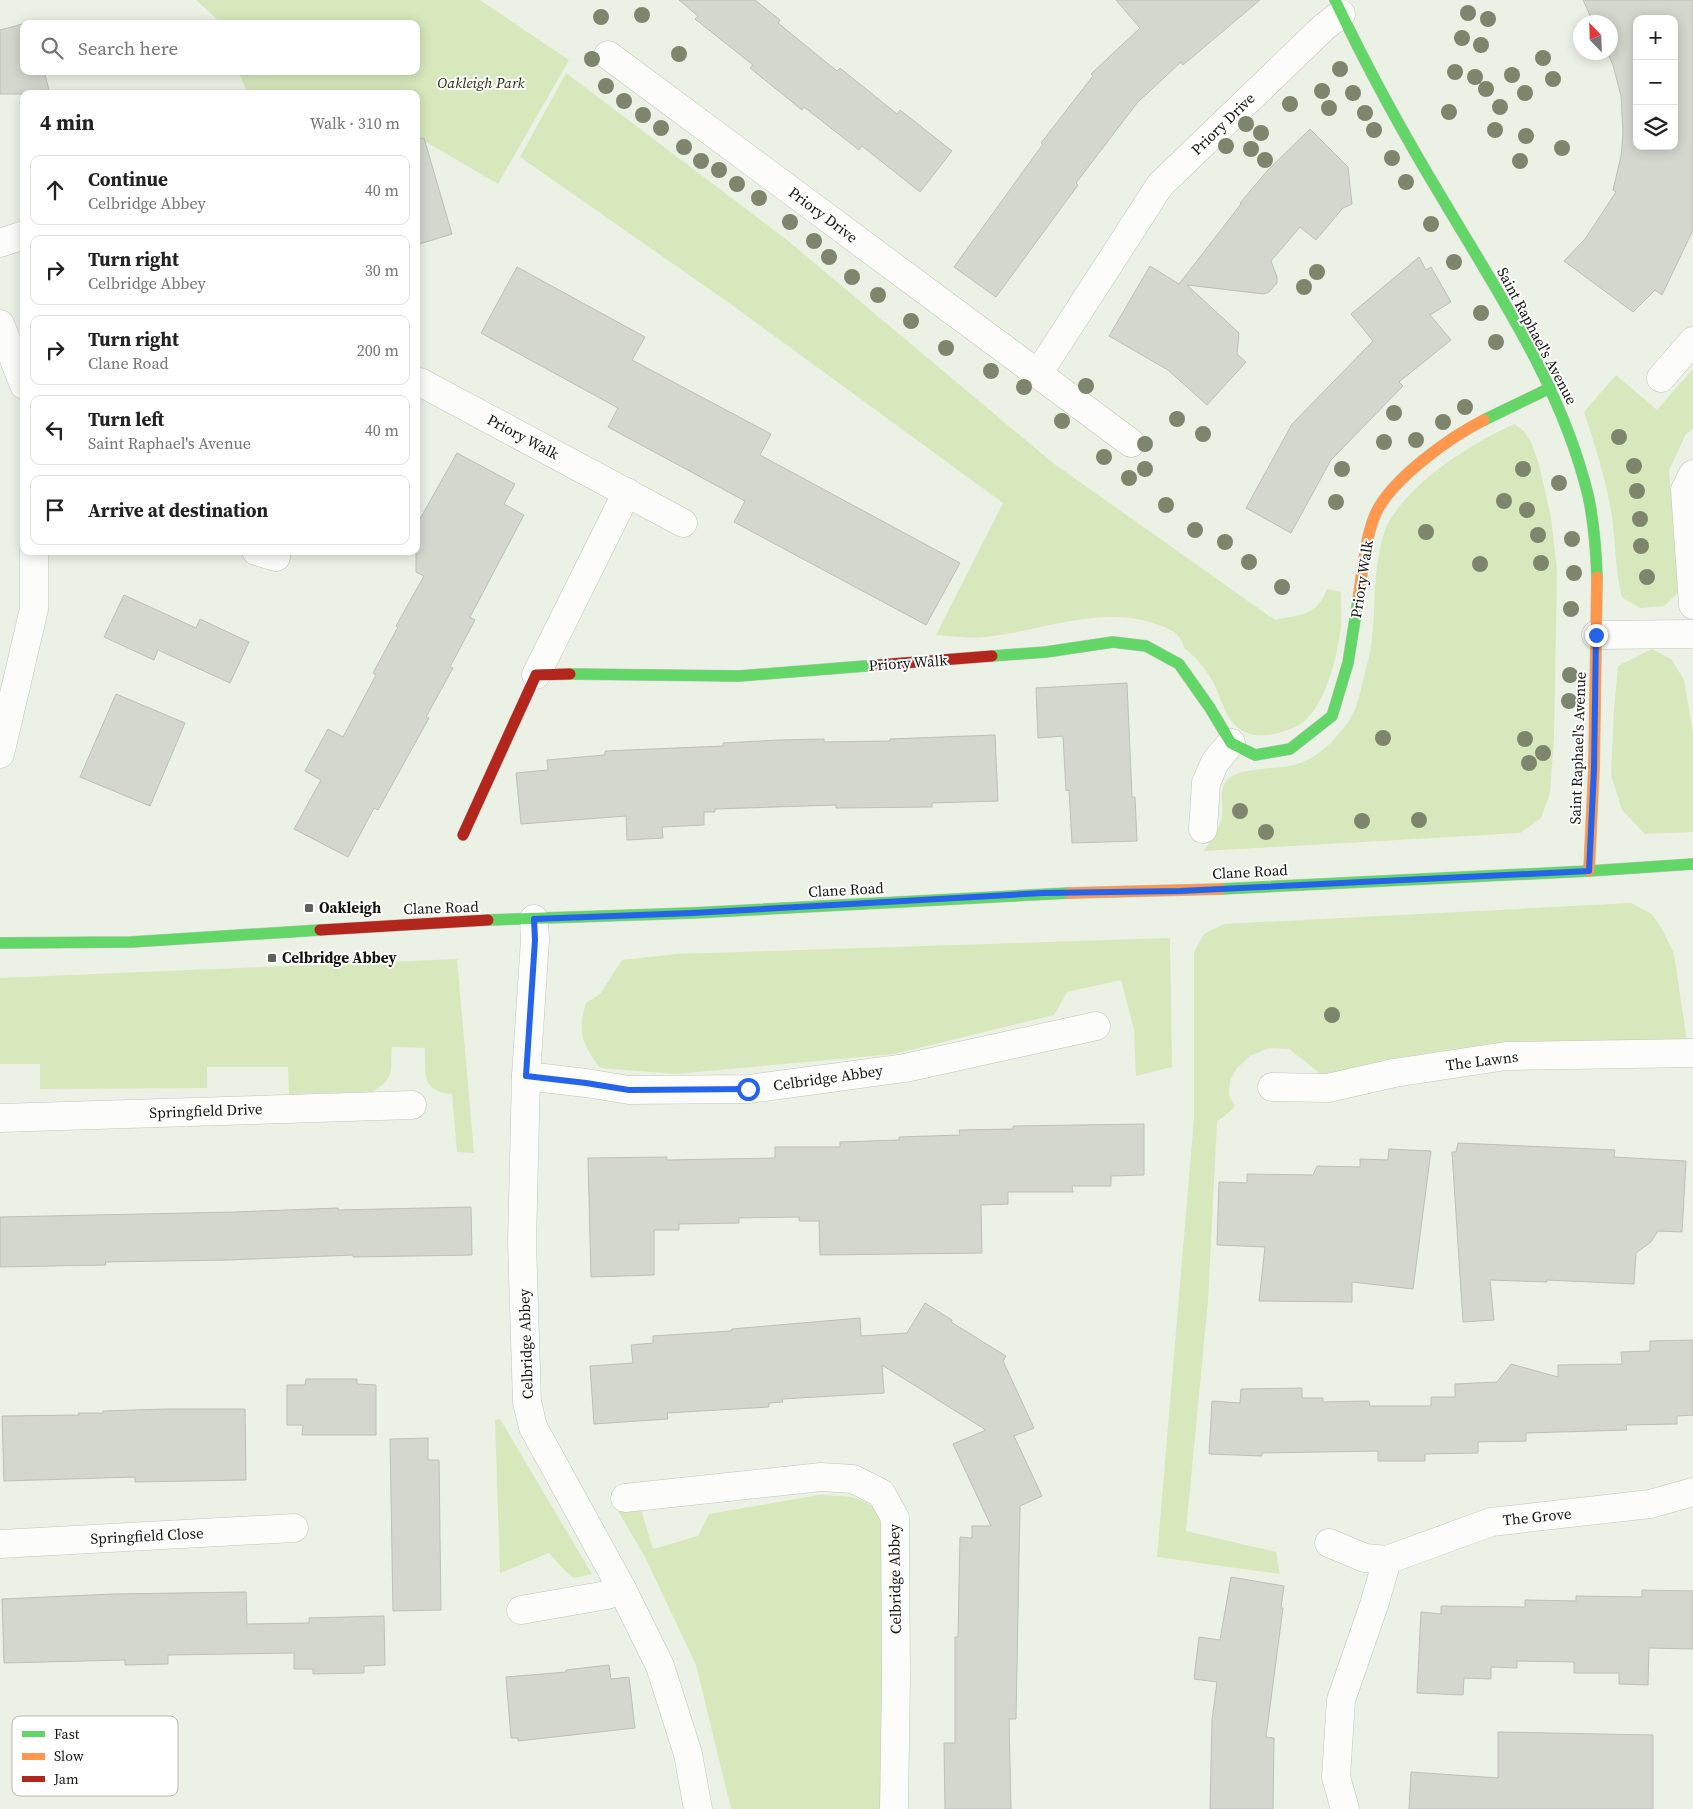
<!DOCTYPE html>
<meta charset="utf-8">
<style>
body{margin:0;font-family:"Source Serif 4",serif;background:#f2f2f2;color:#222}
.controls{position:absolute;right:15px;top:15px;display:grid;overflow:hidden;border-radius:10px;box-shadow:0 2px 12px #0003}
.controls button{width:45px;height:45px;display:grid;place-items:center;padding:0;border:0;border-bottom:1px solid #e0e0e0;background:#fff;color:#222;font:25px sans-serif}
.compass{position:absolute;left:1573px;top:15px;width:45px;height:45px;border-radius:50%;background:#fff;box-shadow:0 2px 12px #0003;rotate:337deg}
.stop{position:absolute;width:15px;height:15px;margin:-11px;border:4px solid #2563eb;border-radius:50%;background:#fff}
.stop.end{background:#2563eb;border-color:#fff;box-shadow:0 1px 5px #0008}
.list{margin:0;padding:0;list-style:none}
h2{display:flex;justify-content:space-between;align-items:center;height:65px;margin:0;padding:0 20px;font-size:21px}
h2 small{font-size:16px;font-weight:400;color:#767676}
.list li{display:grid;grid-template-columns:32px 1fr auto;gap:15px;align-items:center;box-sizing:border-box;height:70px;margin:0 10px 10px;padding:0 10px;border:1px solid #e0e0e0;border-radius:10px}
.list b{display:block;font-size:19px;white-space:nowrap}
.list p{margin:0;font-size:16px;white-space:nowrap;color:#767676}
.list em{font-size:16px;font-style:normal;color:#767676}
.icon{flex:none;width:28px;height:28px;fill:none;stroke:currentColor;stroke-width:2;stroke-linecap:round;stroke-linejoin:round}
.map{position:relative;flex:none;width:1693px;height:1809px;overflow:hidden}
.search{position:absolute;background:#fff;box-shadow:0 2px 12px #0003;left:20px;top:20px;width:400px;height:55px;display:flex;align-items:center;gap:12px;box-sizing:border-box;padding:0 18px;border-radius:10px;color:#767676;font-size:19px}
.panel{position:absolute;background:#fff;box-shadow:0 2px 12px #0003;left:20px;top:90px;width:400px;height:465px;border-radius:10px}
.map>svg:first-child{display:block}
</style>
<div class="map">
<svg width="1693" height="1809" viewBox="0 0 1693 1809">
<rect width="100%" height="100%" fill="#ecf1e6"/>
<!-- green -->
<g fill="#d7e8bc">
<polygon points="196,0 480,0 569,60 498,184 416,136 416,94 248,94 238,71 416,71 416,24 219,24 216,18"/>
<path d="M566,73L787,240L1053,463L1275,620C1301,614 1316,617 1327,589L1341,592C1341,603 1342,615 1341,626C1338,654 1325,710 1299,725C1294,728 1287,730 1282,732C1269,736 1254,738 1241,730C1224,718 1222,699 1213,682C1205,668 1196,657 1184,648C1182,635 1172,630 1161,626C1104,603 1043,631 985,637C969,639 952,636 936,635L1003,503L732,305L520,157Z"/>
<path d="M1693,369V428L1686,434L1669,470L1679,592L1664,606L1640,608L1622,597C1614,567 1616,536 1610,505C1604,474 1594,442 1584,412L1616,375L1657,410Z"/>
<path d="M1514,424L1524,431L1532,444L1539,465L1551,517L1557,570L1554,738L1550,793L1541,818L1520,833L1204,851C1210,841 1220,828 1222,817C1224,805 1218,791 1227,780C1238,768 1273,769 1289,766C1316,761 1335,741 1350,719C1358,708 1363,679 1367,665C1377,629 1372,595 1378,560C1380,549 1383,533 1388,523C1414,479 1469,445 1514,424Z"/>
<polygon points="1652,649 1671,659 1684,680 1693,734 1693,832 1645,834 1622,810 1611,775 1614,709 1618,666"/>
<polygon points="1631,903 1652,914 1663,931 1674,954 1687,1042 1628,1046 1495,1043 1382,1060 1347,1074 1321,1074 1289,1049 1268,1048 1250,1056 1237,1068 1230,1080 1229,1095 1235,1107 1217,1122 1208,1301 1186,1531 1276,1552 1280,1574 1157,1557 1194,1118 1194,952 1204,934 1224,924"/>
<path d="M1170,938L1172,1067L1136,1076L1134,1029L1121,980L1067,992L1054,1015L894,1054L676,1074L600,1068C582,1044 577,1033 586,1003L600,994L622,960L677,954Z"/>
<path d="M457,959L474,1153L457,1152L452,1094C420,1092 426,1072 425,1048L392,1047C390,1072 396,1078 372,1092L289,1094L288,1067H207V1088L40,1089V1064H0V978Z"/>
<polygon points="500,1419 592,1574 574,1578 566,1572 549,1553 500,1573 495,1420"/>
<path d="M819,1495C838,1496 861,1494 875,1509C879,1513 881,1519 883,1523L884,1809H731L696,1665L645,1557L618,1511L638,1500L653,1549L698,1536L709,1514Z"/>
</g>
<!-- building -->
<g fill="#d3d7ce" stroke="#bcc0b7" fill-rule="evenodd">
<polygon points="679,0 755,0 780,20 778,23 837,71 840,68 897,114 900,110 952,151 920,192 862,146 859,150 804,107 802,110 750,68 753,65 695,19 698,16"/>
<polygon points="1116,0 1260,0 1183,65 1181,62 1137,103 1076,183 1078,185 996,297 954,267 1043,144 1041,143 1093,76 1091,74 1140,28"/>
<path d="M1583,0H1693V230L1662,295L1655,290L1633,312L1564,261L1585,239L1616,192L1613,190L1621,156L1623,133L1621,96L1613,65L1607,52H1610V22H1593ZM1637,19H1674V146H1637Z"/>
<polygon points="30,22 31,24 24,24 24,71 44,71 50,94 0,94 0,30"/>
<polygon points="1310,129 1348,167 1352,204 1343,208 1316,240 1300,227 1271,261 1277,277 1277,283 1269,292 1264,294 1187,285 1239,333 1237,354 1246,362 1207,405 1168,370 1109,336 1150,266 1179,284 1241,204 1240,203 1268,170"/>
<polygon points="424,138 452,234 416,245 416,139"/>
<polygon points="1419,257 1426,270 1431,267 1451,302 1430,315 1451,340 1399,382 1403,386 1331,460 1291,533 1246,508 1292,424 1373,341 1351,314"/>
<polygon points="517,267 645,337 632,360 771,434 760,455 960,563 926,625 734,522 745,501 608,427 618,408 481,333"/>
<polygon points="457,453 515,484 504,504 524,515 470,617 475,620 450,667 453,668 426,717 429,718 378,810 374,808 348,857 294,829 321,780 305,771 328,729 343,737 376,675 373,673 398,627 396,626 424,576 416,572 416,526"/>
<polygon points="124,595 196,628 200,619 249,642 230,683 158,650 154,660 104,637"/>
<polygon points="1127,683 1132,797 1135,797 1137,841 1072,843 1069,790 1066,791 1063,736 1038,738 1036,688"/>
<polygon points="116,694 185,723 150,806 80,777"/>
<polygon points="995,735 998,801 932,803 932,807 836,808 836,805 715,809 715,812 704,812 704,825 662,827 663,838 627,840 626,816 521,824 516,773 548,770 547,760 605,755 605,751 723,746 723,743 779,740 824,739 824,742 890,741 890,739"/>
<polygon points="1144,1124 1144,1175 1111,1176 1111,1186 1072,1186 1073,1192 1008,1192 1008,1204 981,1205 982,1253 820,1255 819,1221 799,1221 799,1217 739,1218 739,1223 679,1224 679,1230 654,1230 654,1275 591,1277 588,1158 667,1157 667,1160 775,1158 775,1147 840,1147 840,1142 899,1140 899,1137 960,1135 959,1130 1013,1129 1013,1126"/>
<polygon points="1458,1143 1615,1150 1614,1157 1686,1161 1682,1232 1658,1231 1651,1242 1636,1253 1634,1284 1547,1280 1547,1282 1490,1280 1494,1320 1463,1322 1452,1152 1456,1152"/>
<polygon points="1389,1149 1431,1151 1413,1289 1352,1282 1352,1302 1259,1301 1265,1247 1217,1245 1219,1182 1247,1183 1247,1174 1313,1175 1317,1166 1360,1167 1360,1159 1388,1160"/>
<polygon points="471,1207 472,1255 353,1257 353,1255 228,1260 105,1262 106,1265 0,1267 0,1217 235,1212 338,1208 338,1210"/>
<polygon points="925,1303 952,1320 951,1322 1006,1356 1003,1361 1034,1428 1014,1436 1042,1496 1020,1506 1016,1719 1009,1719 1011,1809 945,1809 944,1743 955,1743 955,1637 958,1637 960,1537 972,1538 972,1526 991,1526 953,1444 986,1430 882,1365 884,1393 782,1399 783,1402 769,1403 769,1407 667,1413 668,1419 594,1424 590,1366 633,1363 631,1345 653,1343 653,1336 731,1331 732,1329 860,1318 861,1336 907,1333"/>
<polygon points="1693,1340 1693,1415 1677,1416 1677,1424 1626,1425 1627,1430 1526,1433 1526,1441 1478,1442 1478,1453 1425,1454 1425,1461 1378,1461 1378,1451 1262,1453 1262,1456 1209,1454 1212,1401 1240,1403 1241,1389 1302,1388 1302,1398 1323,1398 1323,1402 1369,1401 1370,1406 1431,1406 1431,1397 1455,1397 1455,1384 1497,1382 1511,1364 1558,1377 1558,1365 1622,1364 1621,1352 1650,1351 1650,1341"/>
<polygon points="306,1379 357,1379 357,1384 376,1385 376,1435 302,1435 303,1425 287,1425 287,1385 305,1385"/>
<polygon points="166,1409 245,1409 246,1480 135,1482 135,1477 4,1481 2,1416 79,1415 78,1413 103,1413 103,1411"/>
<polygon points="428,1438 428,1460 439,1460 441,1610 393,1611 390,1439"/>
<polygon points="1231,1577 1284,1586 1281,1608 1283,1608 1266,1737 1274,1738 1273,1809 1210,1809 1212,1720 1217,1682 1194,1679 1199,1637 1220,1640"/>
<polygon points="1642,1590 1693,1591 1693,1649 1649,1648 1648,1685 1619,1684 1619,1673 1574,1673 1574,1662 1517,1661 1517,1668 1491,1667 1491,1679 1464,1678 1463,1695 1417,1693 1421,1612 1441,1614 1441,1606 1525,1607 1525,1600 1576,1601 1576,1596 1642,1597"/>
<polygon points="246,1592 247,1624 309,1623 309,1618 384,1616 385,1665 364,1666 364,1673 313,1674 313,1669 294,1669 294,1653 168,1655 168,1664 125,1665 125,1660 4,1663 2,1599 114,1594"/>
<polygon points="609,1665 611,1679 629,1677 635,1728 518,1741 518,1738 511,1738 506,1677 566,1672 566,1670"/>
<polygon points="1498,1732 1653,1735 1653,1809 1409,1809 1411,1772 1498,1778"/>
</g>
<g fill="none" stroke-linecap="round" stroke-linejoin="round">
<defs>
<g id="street">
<polyline points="608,55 1038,374"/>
<polyline points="0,243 24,235"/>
<polyline points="0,324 24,385"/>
<polyline points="1661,378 1693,341"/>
<polyline points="420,382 683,523"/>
<polyline points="1131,443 1038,374 1160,185 1324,27 1341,14"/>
<polyline points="1693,474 1685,490 1693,605"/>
<polyline points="256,551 276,557"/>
<polyline points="1596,635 1693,634"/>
<polyline points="536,675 627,492"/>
<polyline points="0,754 34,609 34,551"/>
<polyline points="1203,829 1206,783 1215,762 1231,743"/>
<polyline points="534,919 535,940 526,1076 522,1243 527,1402 533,1427 622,1589 660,1666 688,1754 698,1809"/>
<polyline points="526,1076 586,1083 629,1090 749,1089 905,1068 1096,1026"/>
<polyline points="1272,1087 1328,1088 1394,1073 1506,1056 1693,1053"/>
<polyline points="0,1118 412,1105"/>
<polyline points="625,1498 821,1477 853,1479 881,1493 895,1518 896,1677 894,1809"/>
<polyline points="1329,1543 1365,1558 1387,1560 1491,1522 1650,1504 1693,1492"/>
<polyline points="0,1544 294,1528"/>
<polyline points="521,1610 607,1595 622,1589"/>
<polyline points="1345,1809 1336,1777 1341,1700 1374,1605 1387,1560"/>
</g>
<g id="fast">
<path d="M1335,0C1368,70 1405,137 1445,203C1500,296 1562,388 1588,495C1594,522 1596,549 1597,577"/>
<polyline points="1484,420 1550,388"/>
<polyline points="992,656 1046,652 1113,642 1146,646 1179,664 1210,708 1231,743 1255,755 1290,749 1332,716 1348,663 1359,594"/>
<polyline points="570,674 739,676 878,665"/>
<polyline points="1221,889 1589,871 1693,864"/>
<polyline points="488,920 692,913 1069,893"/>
<polyline points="0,943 131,942 320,930"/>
</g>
<g id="slow">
<path d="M1359,594C1363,567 1365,540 1375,515C1390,480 1450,437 1484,420"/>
<polyline points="1589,871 1594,768 1597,577"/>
<polyline points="1069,893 1221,889"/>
</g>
<g id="jam">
<polyline points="878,665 992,656"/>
<polyline points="463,835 536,675 570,674"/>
<polyline points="320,930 488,920"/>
</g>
</defs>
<!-- street casing -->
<use href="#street" stroke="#c1c4bc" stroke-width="29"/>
<!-- fast casing -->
<use href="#fast" stroke="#c1c4bc" stroke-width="12"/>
<!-- slow casing -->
<use href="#slow" stroke="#c1c4bc" stroke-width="12"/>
<!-- jam casing -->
<use href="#jam" stroke="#c1c4bc" stroke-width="12"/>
<!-- street -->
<use href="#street" stroke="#fcfdfb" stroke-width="28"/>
<!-- fast -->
<use href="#fast" stroke="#63d668" stroke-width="11"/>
<!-- slow -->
<use href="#slow" stroke="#ff974d" stroke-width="11"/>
<!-- jam -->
<use href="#jam" stroke="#b3261e" stroke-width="11"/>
</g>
<!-- trees -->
<g fill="#7d866c">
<circle cx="1468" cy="13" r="8"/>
<circle cx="642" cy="15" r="8"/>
<circle cx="601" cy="17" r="8"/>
<circle cx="1488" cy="19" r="8"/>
<circle cx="1462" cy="38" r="8"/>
<circle cx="1481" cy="45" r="8"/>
<circle cx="679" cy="54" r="8"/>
<circle cx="1543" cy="58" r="8"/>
<circle cx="592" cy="59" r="8"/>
<circle cx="1340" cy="69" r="8"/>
<circle cx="1455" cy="72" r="8"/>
<circle cx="1512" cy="75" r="8"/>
<circle cx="1475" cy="77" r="8"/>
<circle cx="1553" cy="79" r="8"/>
<circle cx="606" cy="86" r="8"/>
<circle cx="1486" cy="89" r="8"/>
<circle cx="1322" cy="91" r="8"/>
<circle cx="1353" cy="93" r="8"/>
<circle cx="1525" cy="93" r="8"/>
<circle cx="624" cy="101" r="8"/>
<circle cx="1290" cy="104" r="8"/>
<circle cx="1500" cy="107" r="8"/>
<circle cx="1329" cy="108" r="8"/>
<circle cx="1449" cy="112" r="8"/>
<circle cx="1365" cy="113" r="8"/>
<circle cx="643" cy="115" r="8"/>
<circle cx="1246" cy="124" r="8"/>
<circle cx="661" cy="128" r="8"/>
<circle cx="1374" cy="130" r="8"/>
<circle cx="1495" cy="130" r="8"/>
<circle cx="1261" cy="133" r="8"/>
<circle cx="1526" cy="136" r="8"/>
<circle cx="1226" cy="146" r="8"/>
<circle cx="684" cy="147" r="8"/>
<circle cx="1562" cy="148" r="8"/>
<circle cx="1251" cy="149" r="8"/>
<circle cx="1392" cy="158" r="8"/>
<circle cx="1265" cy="160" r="8"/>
<circle cx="701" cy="161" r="8"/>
<circle cx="1520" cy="161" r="8"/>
<circle cx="719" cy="170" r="8"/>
<circle cx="1406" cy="182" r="8"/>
<circle cx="737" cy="184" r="8"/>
<circle cx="759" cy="198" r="8"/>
<circle cx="790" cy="222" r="8"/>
<circle cx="1431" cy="224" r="8"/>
<circle cx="814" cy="241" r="8"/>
<circle cx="829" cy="257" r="8"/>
<circle cx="1454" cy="262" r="8"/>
<circle cx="1317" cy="272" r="8"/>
<circle cx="852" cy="277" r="8"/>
<circle cx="1304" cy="287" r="8"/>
<circle cx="878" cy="295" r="8"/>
<circle cx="1481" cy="313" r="8"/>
<circle cx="911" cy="321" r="8"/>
<circle cx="1496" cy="342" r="8"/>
<circle cx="946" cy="348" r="8"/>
<circle cx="991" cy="371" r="8"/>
<circle cx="1086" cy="386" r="8"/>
<circle cx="1024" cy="387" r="8"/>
<circle cx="1465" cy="407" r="8"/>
<circle cx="1394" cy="413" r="8"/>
<circle cx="1177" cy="419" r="8"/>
<circle cx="1062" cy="421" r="8"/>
<circle cx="1443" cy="422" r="8"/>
<circle cx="1203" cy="434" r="8"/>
<circle cx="1619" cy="437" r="8"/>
<circle cx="1416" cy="440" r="8"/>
<circle cx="1384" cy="442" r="8"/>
<circle cx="1145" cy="444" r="8"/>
<circle cx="1104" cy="457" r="8"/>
<circle cx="1634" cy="466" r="8"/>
<circle cx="1145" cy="469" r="8"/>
<circle cx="1342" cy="469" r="8"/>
<circle cx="1523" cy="469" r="8"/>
<circle cx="1129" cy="478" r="8"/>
<circle cx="1559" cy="483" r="8"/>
<circle cx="1637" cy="491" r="8"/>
<circle cx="1504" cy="501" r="8"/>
<circle cx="1336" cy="502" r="8"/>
<circle cx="1166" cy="505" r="8"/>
<circle cx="1527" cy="510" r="8"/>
<circle cx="1640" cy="519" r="8"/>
<circle cx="1195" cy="530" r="8"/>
<circle cx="1426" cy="532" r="8"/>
<circle cx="1538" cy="535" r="8"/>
<circle cx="1572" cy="539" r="8"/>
<circle cx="1225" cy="542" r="8"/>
<circle cx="1641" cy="546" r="8"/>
<circle cx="1249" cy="562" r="8"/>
<circle cx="1541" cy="563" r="8"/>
<circle cx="1480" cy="564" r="8"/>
<circle cx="1574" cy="573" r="8"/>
<circle cx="1647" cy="577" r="8"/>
<circle cx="1282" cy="587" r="8"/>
<circle cx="1571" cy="609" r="8"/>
<circle cx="1570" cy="675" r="8"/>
<circle cx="1569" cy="701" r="8"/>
<circle cx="1383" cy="738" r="8"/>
<circle cx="1525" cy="739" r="8"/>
<circle cx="1543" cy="753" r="8"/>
<circle cx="1529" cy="763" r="8"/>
<circle cx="1240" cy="811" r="8"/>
<circle cx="1419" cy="820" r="8"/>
<circle cx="1362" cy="821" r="8"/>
<circle cx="1266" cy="832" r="8"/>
<circle cx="1332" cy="1015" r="8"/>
</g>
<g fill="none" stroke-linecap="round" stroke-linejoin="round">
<!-- route -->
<polyline stroke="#2563eb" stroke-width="6" points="748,1089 629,1090 586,1083 526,1076 535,940 534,919 692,913 1043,893 1180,891 1589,871 1594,770 1596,635"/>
</g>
<!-- markers -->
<g fill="#5f625a" stroke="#fff" stroke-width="2">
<rect x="304" y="903" width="10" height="10" rx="2.5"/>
<rect x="267" y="953" width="10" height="10" rx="2.5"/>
</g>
<g text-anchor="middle" stroke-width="4" stroke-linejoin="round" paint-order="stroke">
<!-- park labels -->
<g font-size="15" font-style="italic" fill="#232f09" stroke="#fff">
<text x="481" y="88">Oakleigh Park</text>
</g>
<!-- street labels -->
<g font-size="15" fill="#13150f" stroke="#fff">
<text transform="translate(1223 124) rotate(-44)" y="5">Priory Drive</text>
<text transform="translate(823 215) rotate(37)" y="5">Priory Drive</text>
<text transform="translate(1537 336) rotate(62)" y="5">Saint Raphael's Avenue</text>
<text transform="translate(523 437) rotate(28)" y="5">Priory Walk</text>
<text transform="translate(1362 579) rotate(-81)" y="5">Priory Walk</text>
<text transform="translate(908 663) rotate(-4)" y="5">Priory Walk</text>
<text transform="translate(1578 748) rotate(-88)" y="5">Saint Raphael's Avenue</text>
<text transform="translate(1250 872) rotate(-3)" y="5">Clane Road</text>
<text transform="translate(846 890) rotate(-3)" y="5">Clane Road</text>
<text transform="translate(441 908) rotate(-2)" y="5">Clane Road</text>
<text transform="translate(1482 1061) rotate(-7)" y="5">The Lawns</text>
<text transform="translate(828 1078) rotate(-8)" y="5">Celbridge Abbey</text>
<text transform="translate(206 1111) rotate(-2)" y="5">Springfield Drive</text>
<text transform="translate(526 1344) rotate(-92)" y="5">Celbridge Abbey</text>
<text transform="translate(1537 1517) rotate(-6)" y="5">The Grove</text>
<text transform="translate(147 1536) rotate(-3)" y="5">Springfield Close</text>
<text transform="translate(895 1579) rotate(-91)" y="5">Celbridge Abbey</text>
</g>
<!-- poi labels -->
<g font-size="15" font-weight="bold" fill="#13150f" stroke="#fff" text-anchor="start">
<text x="319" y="913">Oakleigh</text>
<text x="282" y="963">Celbridge Abbey</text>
</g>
</g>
<!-- legend -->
<rect x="12" y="1716" width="166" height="80" rx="8" fill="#fff" stroke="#b8b9b7" stroke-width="1"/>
<rect x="22" y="1731" width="23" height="6" fill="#63d668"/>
<rect x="22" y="1753" width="23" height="7" fill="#ff974d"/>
<rect x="22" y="1776" width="23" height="6" fill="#b3261e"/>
<g font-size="14" fill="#13150f">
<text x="54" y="1739">Fast</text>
<text x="54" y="1761">Slow</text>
<text x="54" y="1784">Jam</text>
</g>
</svg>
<div class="controls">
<button>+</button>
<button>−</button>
<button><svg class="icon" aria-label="layers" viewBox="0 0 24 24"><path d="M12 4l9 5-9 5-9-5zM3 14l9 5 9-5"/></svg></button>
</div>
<svg class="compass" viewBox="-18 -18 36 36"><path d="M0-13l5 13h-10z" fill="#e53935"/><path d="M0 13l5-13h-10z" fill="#767676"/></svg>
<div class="stop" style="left:748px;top:1089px"></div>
<div class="stop end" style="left:1596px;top:635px"></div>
<div class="search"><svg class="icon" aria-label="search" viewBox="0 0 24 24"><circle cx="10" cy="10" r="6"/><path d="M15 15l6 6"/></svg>Search here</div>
<section class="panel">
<h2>4 min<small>Walk · 310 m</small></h2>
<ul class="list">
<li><svg class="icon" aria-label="ahead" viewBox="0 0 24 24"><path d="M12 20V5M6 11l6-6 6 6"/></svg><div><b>Continue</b><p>Celbridge Abbey</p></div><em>40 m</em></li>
<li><svg class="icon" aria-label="right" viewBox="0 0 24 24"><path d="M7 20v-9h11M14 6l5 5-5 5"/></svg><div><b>Turn right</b><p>Celbridge Abbey</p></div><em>30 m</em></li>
<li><svg class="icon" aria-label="right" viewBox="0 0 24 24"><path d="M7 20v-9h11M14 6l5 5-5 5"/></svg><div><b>Turn right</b><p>Clane Road</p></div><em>200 m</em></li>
<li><svg class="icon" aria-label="left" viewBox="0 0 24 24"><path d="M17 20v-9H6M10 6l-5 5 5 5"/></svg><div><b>Turn left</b><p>Saint Raphael's Avenue</p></div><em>40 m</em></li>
<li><svg class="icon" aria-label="arrive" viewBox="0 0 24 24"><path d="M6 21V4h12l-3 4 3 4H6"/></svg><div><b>Arrive at destination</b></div></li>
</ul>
</section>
</div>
